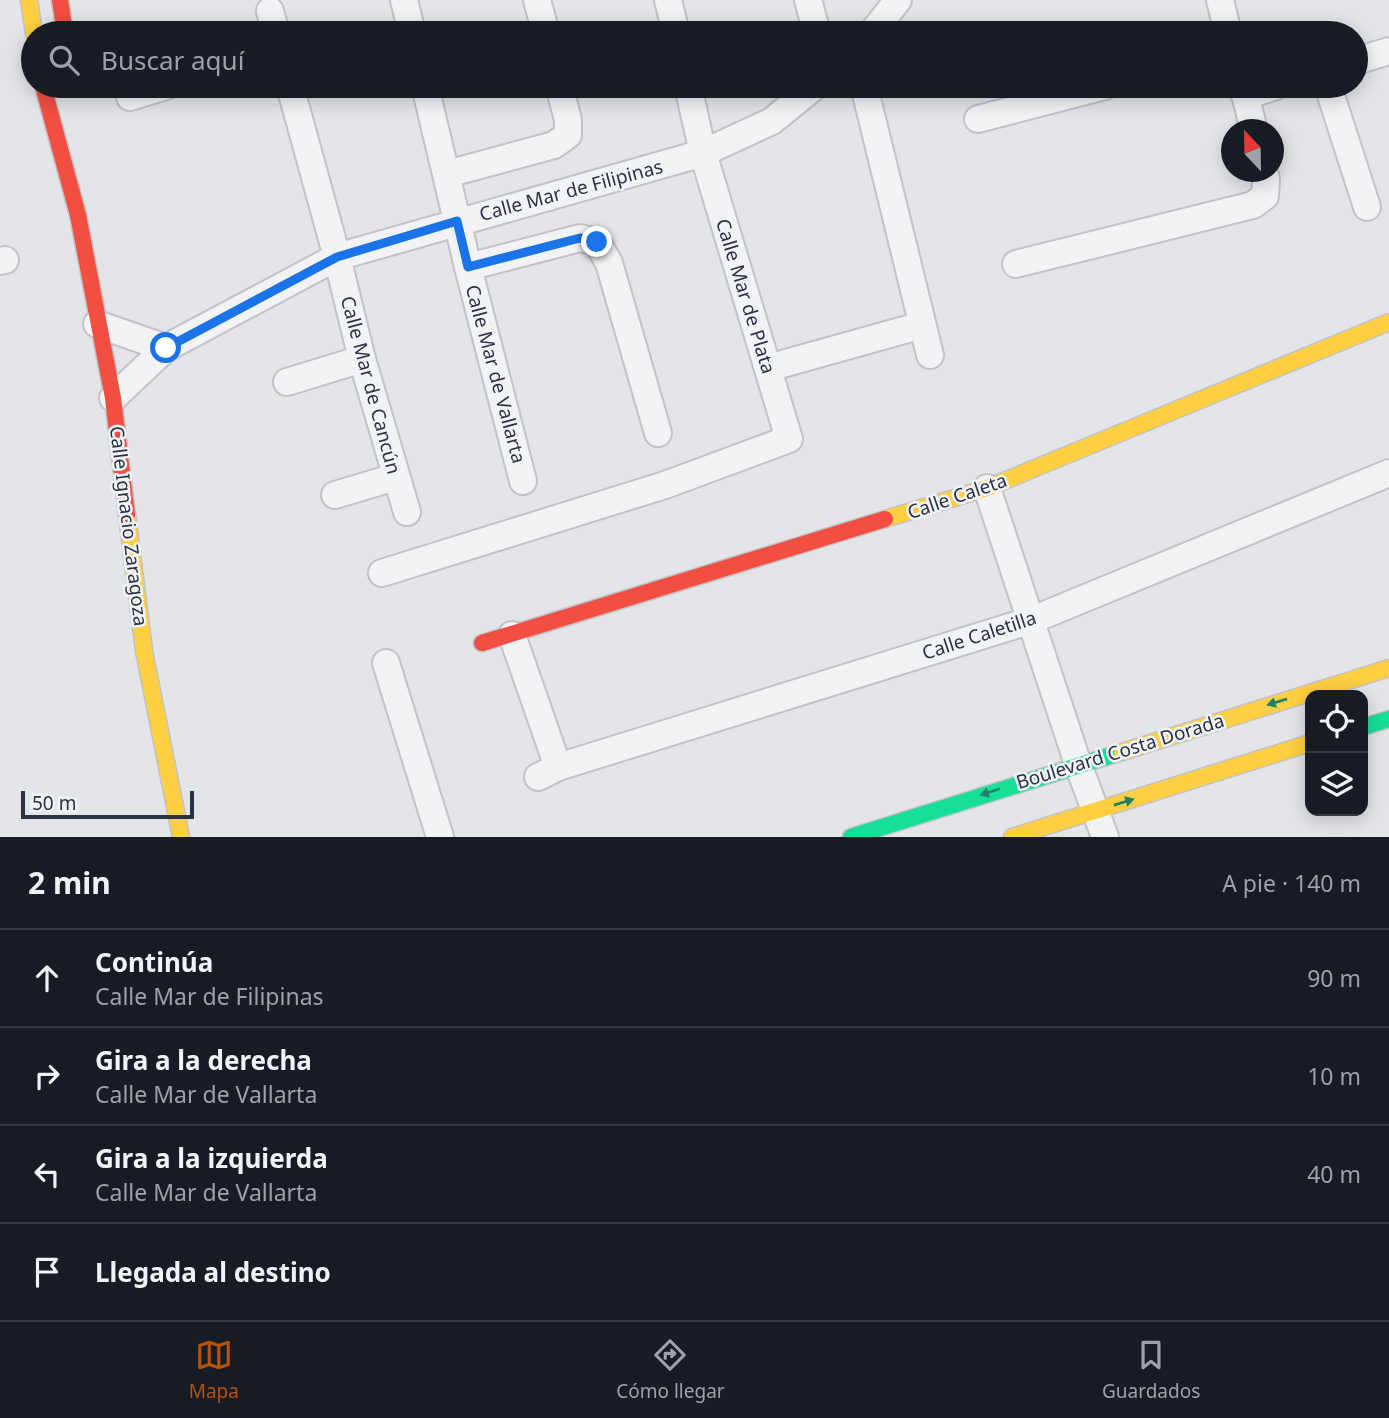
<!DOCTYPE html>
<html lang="es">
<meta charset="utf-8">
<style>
body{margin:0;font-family:"Noto Sans",sans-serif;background:#242831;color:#f1f3f6}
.controls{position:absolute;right:21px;bottom:21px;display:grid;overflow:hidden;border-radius:14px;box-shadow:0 4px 18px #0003}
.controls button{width:63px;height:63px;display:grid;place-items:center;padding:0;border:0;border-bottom:2px solid #363941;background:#171b24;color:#f1f3f6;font:35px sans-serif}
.compass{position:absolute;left:1221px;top:119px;width:63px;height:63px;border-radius:50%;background:#171b24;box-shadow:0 4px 18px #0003;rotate:338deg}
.scale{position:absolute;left:21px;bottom:18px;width:173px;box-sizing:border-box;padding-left:7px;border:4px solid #2a3242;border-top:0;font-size:19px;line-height:24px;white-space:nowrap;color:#2a3242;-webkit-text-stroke:5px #f1f4f7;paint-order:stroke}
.stop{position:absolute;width:21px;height:21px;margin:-16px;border:5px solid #1a73e8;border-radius:50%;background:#fff}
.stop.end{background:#1a73e8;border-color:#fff;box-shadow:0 2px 7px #0008}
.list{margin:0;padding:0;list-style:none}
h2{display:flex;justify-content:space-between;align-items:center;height:91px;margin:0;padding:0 28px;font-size:30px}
h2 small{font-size:23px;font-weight:400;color:#9ea1a6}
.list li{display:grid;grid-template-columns:46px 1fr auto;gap:21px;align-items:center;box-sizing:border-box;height:98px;padding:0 28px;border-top:2px solid #363941}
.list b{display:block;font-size:26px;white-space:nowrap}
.list p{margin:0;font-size:23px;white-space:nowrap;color:#9ea1a6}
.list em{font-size:23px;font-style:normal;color:#9ea1a6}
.icon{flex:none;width:38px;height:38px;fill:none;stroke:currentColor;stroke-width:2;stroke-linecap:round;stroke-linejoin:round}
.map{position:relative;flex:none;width:1389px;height:837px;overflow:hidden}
.search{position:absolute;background:#171b24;box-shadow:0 4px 18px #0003;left:21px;right:21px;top:21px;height:77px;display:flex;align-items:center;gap:18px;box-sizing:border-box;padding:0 24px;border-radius:38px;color:#9ea1a6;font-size:26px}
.sheet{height:483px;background:#171b24}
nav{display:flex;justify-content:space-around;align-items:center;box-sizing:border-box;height:98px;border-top:2px solid #363941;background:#171b24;font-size:19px;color:#9ea1a6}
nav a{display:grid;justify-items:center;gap:4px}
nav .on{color:#b45309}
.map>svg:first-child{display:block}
</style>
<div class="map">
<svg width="1389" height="837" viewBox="0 0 1389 837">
<rect width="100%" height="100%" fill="#e3e5e8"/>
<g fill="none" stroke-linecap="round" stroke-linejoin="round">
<defs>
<g id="street">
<polyline points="404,0 412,33"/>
<polyline points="537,0 546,33"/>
<polyline points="668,0 676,33"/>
<polyline points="808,0 817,33"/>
<polyline points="1220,0 1228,33"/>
<polyline points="270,11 276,33"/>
<polyline points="872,33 898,0"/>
<polyline points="1356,61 1389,51"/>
<polyline points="290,86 337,257 362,359 407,512"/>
<polyline points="425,86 468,267 523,481"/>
<polyline points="864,86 930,355"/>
<polyline points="1243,86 1254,130"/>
<polyline points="1328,86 1367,207"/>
<polyline points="1245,96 1276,86"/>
<polyline points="130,97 166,86"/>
<polyline points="978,119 1105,86"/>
<polyline points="447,174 554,145 568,135 568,120 559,86"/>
<polyline points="0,261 5,260"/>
<polyline points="1016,264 1253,205 1265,196 1266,179 1264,172"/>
<polyline points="468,267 580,238 597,242 609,263 658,433"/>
<polyline points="97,324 166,348"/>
<polyline points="768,368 922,325"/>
<polyline points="287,382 362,359"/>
<polyline points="113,398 166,348 337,257 703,153 772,121 815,86"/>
<polyline points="987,488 1078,764 1105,837"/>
<polyline points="335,495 395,477"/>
<polyline points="382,573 665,485 789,439 703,153 688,86"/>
<polyline points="512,635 558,767"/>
<polyline points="386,663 440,837"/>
<polyline points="538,777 558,767 1032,620 1389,473"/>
</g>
<g id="fast">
<polyline points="1363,727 1389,719"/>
<polyline points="851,837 1122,752"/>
</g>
<g id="slow">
<polyline points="29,0 34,33"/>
<polyline points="127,515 144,651 181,837"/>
<polyline points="885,519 987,488 1389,322"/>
<polyline points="1122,752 1389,668"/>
<polyline points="1012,837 1310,743"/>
</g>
<g id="jam">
<polyline points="60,0 65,33"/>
<polyline points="43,86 78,215 113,398 127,515"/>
<polyline points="482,643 885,519"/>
</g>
</defs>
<!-- street casing -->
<use href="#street" stroke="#c1c3c6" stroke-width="30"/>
<!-- fast casing -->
<use href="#fast" stroke="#c1c3c6" stroke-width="19"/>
<!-- slow casing -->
<use href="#slow" stroke="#c1c3c6" stroke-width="19"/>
<!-- jam casing -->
<use href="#jam" stroke="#c1c3c6" stroke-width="19"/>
<!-- street -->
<use href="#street" stroke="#f2f3f5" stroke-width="26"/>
<!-- fast -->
<use href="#fast" stroke="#16e098" stroke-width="16"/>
<!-- slow -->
<use href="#slow" stroke="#ffcf43" stroke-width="16"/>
<!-- jam -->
<use href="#jam" stroke="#f24e42" stroke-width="16"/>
</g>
<!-- one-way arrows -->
<defs><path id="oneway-solid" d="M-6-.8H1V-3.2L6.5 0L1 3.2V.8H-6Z" transform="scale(1.75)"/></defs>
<g fill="#218069">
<use href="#oneway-solid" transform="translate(1277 702) rotate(163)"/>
<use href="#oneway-solid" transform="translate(990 792) rotate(162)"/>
<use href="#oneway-solid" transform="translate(1124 802) rotate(-17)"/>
</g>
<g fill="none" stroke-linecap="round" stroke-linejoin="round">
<!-- route -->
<polyline stroke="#1a73e8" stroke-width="9" points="166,348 337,257 457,221 468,267 580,238 597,242"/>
</g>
<g text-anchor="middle" stroke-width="5" stroke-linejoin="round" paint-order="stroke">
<!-- street labels -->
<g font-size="19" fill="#2a3242" stroke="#f1f4f7">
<text transform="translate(571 190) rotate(-15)" y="7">Calle Mar de Filipinas</text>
<text transform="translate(746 296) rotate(73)" y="7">Calle Mar de Plata</text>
<text transform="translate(496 374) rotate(75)" y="7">Calle Mar de Vallarta</text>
<text transform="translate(371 385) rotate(75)" y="7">Calle Mar de Cancún</text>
<text transform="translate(957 496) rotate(-19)" y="7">Calle Caleta</text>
<text transform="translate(129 526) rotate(83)" y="7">Calle Ignacio Zaragoza</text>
<text transform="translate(979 635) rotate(-18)" y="7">Calle Caletilla</text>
<text transform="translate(1120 751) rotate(-17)" y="7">Boulevard Costa Dorada</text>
</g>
</g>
</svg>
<div class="controls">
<button><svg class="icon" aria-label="locate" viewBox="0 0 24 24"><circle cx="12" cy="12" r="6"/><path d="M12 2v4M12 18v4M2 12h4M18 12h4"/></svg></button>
<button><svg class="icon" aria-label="layers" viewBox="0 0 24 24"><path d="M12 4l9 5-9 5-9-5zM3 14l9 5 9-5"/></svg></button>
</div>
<svg class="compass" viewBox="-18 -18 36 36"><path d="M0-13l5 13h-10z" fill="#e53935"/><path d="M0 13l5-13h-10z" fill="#9ea1a6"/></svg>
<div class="scale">50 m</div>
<div class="stop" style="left:166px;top:348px"></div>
<div class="stop end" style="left:597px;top:242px"></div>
<div class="search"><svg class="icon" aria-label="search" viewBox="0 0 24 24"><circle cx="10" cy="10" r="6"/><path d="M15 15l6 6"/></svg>Buscar aquí</div>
</div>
<section class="sheet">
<h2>2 min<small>A pie · 140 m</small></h2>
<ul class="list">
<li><svg class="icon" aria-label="ahead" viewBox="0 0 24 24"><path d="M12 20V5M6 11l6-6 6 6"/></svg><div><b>Continúa</b><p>Calle Mar de Filipinas</p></div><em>90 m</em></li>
<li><svg class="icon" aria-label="right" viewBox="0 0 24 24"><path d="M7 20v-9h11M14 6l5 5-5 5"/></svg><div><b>Gira a la derecha</b><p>Calle Mar de Vallarta</p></div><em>10 m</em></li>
<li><svg class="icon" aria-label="left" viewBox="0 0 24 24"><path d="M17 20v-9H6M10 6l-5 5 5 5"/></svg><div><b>Gira a la izquierda</b><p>Calle Mar de Vallarta</p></div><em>40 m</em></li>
<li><svg class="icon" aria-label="arrive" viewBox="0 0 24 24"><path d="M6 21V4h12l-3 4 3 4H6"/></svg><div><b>Llegada al destino</b></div></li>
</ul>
</section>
<nav>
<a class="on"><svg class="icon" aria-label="map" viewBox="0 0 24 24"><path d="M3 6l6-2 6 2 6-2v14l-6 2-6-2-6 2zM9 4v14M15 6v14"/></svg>Mapa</a>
<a><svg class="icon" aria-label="directions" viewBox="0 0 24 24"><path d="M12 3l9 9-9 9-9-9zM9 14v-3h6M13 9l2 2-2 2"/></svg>Cómo llegar</a>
<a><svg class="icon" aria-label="saved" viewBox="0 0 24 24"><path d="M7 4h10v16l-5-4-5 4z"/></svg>Guardados</a>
</nav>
